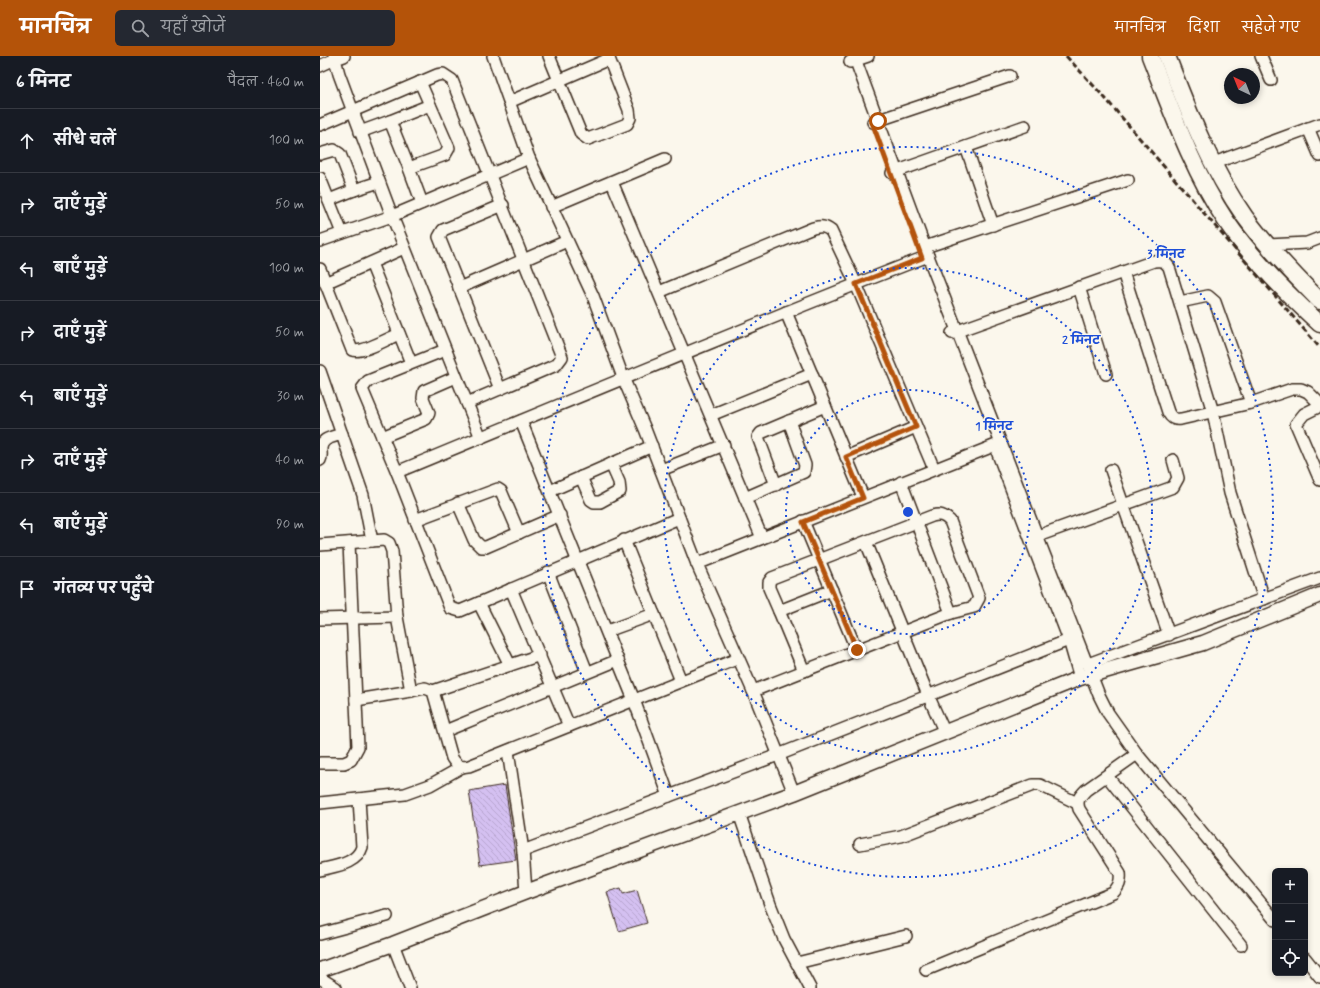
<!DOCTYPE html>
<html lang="hi">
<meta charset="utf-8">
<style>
body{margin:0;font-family:Mynerve,"Playpen Sans Deva",sans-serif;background:#242831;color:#f1f3f6}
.controls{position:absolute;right:12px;bottom:12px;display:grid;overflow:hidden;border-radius:6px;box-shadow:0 2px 6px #0003}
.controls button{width:36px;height:36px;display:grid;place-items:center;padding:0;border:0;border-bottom:1px solid #363941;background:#171b24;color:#f1f3f6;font:20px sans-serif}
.compass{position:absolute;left:904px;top:12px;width:36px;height:36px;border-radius:50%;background:#171b24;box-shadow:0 2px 6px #0003;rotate:317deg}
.stop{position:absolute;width:12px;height:12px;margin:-9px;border:3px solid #b45309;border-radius:50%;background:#fff}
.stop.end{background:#b45309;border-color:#fff;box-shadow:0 1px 4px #0008}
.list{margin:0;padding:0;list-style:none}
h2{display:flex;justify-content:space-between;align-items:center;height:52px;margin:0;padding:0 16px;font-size:17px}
h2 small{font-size:13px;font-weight:400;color:#9ea1a6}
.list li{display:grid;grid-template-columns:26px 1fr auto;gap:12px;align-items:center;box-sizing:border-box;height:64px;padding:0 16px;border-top:1px solid #363941}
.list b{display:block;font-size:15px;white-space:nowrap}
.list em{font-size:13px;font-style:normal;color:#9ea1a6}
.icon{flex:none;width:22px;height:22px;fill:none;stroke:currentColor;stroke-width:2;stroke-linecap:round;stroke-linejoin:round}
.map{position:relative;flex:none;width:1000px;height:932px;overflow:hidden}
header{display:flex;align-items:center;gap:24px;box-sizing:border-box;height:56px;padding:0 20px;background:#b45309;color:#fff}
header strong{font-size:19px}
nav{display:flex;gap:22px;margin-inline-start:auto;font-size:14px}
.search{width:280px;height:36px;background:#242831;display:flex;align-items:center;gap:10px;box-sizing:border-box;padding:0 14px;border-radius:6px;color:#9ea1a6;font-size:15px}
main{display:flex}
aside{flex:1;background:#171b24}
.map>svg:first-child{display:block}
</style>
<header>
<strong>मानचित्र</strong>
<div class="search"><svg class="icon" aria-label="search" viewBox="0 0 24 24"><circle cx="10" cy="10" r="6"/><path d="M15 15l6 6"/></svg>यहाँ खोजें</div>
<nav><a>मानचित्र</a><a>दिशा</a><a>सहेजे गए</a></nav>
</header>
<main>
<aside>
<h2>6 मिनट<small>पैदल · 460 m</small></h2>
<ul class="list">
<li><svg class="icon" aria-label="ahead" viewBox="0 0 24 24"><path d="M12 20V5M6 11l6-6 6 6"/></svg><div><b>सीधे चलें</b></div><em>100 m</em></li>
<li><svg class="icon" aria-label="right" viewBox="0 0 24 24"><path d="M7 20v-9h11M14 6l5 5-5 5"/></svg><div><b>दाएँ मुड़ें</b></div><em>50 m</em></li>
<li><svg class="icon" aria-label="left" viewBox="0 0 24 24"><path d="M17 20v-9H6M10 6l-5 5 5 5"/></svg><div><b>बाएँ मुड़ें</b></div><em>100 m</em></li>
<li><svg class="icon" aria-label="right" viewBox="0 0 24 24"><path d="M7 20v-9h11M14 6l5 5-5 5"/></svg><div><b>दाएँ मुड़ें</b></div><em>50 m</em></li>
<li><svg class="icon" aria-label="left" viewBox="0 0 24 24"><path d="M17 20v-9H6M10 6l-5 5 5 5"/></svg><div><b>बाएँ मुड़ें</b></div><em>30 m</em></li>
<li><svg class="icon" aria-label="right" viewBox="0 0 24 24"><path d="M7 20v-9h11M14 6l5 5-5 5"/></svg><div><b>दाएँ मुड़ें</b></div><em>40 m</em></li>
<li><svg class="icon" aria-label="left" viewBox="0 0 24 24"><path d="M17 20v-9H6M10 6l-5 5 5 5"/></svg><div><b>बाएँ मुड़ें</b></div><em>90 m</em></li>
<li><svg class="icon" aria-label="arrive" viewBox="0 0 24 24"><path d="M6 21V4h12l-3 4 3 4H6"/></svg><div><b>गंतव्य पर पहुँचे</b></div></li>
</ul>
</aside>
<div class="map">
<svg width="1000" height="932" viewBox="0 0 1000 932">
<defs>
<pattern id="building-back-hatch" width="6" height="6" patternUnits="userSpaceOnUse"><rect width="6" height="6" fill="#d4c0f1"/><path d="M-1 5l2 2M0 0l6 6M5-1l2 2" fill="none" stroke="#b7a5ce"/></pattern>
</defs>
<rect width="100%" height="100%" fill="#fbf7ec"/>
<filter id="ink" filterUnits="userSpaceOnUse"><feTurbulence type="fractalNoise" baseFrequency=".025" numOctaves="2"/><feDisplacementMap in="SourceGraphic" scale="8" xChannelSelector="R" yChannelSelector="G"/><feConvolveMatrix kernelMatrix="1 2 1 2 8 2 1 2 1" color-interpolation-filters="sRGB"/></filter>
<g filter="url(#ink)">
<!-- building -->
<g fill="url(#building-back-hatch)" stroke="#3b2a1e">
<polygon points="185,729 196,804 160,809 149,735"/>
<polygon points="301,832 303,838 317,834 327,867 299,875 287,836"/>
</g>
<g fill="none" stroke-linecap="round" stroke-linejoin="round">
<defs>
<g id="minor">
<polyline points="24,0 15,3 19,18 72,160 161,382"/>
<polyline points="173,0 209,102 273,240 304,324 325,373 377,508 433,635 474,737"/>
<polyline points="229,0 261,78 268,83 307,68 310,62 309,54 288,0"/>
<polyline points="534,0 608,200 779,639 788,657 817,698 955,864"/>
<polyline points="941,0 951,24"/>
<polyline points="530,6 548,0"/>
<polyline points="0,10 15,3 14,0"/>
<polyline points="100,26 129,92 125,99 89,112 102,147"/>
<polyline points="189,46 289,3"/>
<polyline points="70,65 110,49"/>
<polyline points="553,66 690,20"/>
<polyline points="0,69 117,19 123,18 132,24 242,301 236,309 147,347"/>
<polyline points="988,72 1000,100"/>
<polyline points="40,76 70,65 89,112"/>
<polyline points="646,91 673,169"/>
<polyline points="0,98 14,94 20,98 34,134 59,126"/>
<polyline points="894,107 1000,68"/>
<polyline points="572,117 705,70"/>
<polyline points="0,122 22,177"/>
<polyline points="292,126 442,482"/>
<polyline points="9,144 34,134"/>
<polyline points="231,151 345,103"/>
<polyline points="0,185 72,160 209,102"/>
<polyline points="948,189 987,187 1000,182"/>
<polyline points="605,191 808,124"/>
<polyline points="51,207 91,307"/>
<path d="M0,213L32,294C42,298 69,282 79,278"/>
<path d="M803,216L848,356C851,362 854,364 861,363L931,347L972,333H981L988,336L1000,348"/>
<polyline points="5,227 84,192"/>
<polyline points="759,231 786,318"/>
<polyline points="139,232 247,185"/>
<path d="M339,236L493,172C501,170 505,170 511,175L536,228L614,413"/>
<polyline points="860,246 888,240 895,246 931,347"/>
<polyline points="466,256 543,441"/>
<path d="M632,277L834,205C841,204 845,205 849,211L893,356L910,437L944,543"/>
<polyline points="0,315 43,439 52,485"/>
<polyline points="180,333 119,181 123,174 183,149"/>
<polyline points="1000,350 984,358 976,368 1000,424"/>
<polyline points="391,359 492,318"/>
<polyline points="201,365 314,644 349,740"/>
<polyline points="62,381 106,363 109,357 103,342 104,335 136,321"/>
<polyline points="678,398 749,584 760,622"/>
<polyline points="526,401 596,371"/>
<path d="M0,404C2,400 1,399 1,394C0,382 13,381 22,378"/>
<polyline points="341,414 404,389"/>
<polyline points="791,414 849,579"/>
<polyline points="77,416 42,333 48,325 125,294"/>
<polyline points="261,421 271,444 274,446 280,446 300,435 299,426 291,408"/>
<polyline points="581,426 631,557"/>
<polyline points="456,429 438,381 441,377 505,350"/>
<polyline points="230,435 332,390"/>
<polyline points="425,442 484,416 485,409 469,365"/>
<polyline points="138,447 154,484 161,491 166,491 240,459"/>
<path d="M359,462L140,555L130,552L77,416C254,343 430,269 608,200"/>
<polyline points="95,464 178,433 181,435 199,477"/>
<polyline points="483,465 537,595"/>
<polyline points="712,482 853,431 858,422 853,404"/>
<polyline points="304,484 361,625"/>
<polyline points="546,486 608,639 625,677"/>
<path d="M0,489L64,484L69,487L72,495L77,561L91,635L105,632L113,635L132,702C137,710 140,712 149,710L417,603"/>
<polyline points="377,508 681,387"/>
<polyline points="228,516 267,616"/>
<polyline points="191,533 249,670"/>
<polyline points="159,547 190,609"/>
<polyline points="0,563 77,561"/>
<polyline points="287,575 334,558"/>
<polyline points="768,608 1000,522"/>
<polyline points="484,615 459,555 512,534"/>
<polyline points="113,635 220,599"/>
<path d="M433,635L631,557L654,551L659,542L630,465C624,459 620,458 612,460L452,522L449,526V532L459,555"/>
<polyline points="36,644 91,635"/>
<polyline points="125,675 298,604"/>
<polyline points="188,695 203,795 206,836"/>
<polyline points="0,707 24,707 31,704 38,691 29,487"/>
<polyline points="787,720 921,889"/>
<polyline points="0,747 85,738 110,729 142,711"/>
<polyline points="419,757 450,848 464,883 490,932"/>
<polyline points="540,788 581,780 713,729 720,729 757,747"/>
<polyline points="203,795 458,699 749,584"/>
<path d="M0,814C15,810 37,808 42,791L39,743"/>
<polyline points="0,878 67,860"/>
<polyline points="73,888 90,932"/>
<polyline points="985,902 1000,921"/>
<polyline points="477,907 586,880"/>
<path d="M606,914L793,837C799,830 801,826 800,817L759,753C756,744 760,740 766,734L817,698"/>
<polyline points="0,922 16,932"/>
</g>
<polyline id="major" points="0,914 73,888 206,836 474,737 760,622 883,587 1000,539"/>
<g id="highway">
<path d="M830,0C852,56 873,115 906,165C932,203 966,237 1000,268"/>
<path d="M847,0C868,55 891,113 925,161C947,191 974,219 1000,245"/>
</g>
</defs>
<!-- minor casing -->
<use href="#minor" stroke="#3b2a1e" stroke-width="14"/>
<!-- major casing -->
<use href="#major" stroke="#3b2a1e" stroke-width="17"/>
<!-- highway casing -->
<use href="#highway" stroke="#3b2a1e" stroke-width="19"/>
<!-- minor -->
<use href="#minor" stroke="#fbf7ec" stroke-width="11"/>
<!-- major -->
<use href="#major" stroke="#fbf7ec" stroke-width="14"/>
<!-- highway -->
<use href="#highway" stroke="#fbf7ec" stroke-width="16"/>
<!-- rail -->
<polyline stroke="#3b2a1e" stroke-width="3" stroke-dasharray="6 3" stroke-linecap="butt" points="746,0 785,42 1000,292"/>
</g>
</g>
<g fill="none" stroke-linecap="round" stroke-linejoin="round" filter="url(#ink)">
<!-- route -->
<polyline stroke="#b45309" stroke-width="5" points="537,594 483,466 543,442 526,401 596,371 536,228 602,202 552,66 558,65"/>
</g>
<!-- distance rings -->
<g fill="none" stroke="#1d4ed8" stroke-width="2" stroke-dasharray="2 4">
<circle cx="588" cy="456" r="122"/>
<circle cx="588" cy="456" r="244"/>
<circle cx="588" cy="456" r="365"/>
</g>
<circle cx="588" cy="456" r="6" fill="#1d4ed8" stroke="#fbf7ec" stroke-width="2"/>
<g font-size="12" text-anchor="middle" font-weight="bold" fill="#1d4ed8" stroke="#fbf7ec" stroke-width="3" stroke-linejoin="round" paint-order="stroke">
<text x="846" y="202">3 मिनट</text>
<text x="761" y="288">2 मिनट</text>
<text x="674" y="374">1 मिनट</text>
</g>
</svg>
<div class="controls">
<button>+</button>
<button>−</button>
<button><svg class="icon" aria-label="locate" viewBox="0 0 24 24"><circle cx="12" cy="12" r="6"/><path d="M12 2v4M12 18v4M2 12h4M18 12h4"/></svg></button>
</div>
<svg class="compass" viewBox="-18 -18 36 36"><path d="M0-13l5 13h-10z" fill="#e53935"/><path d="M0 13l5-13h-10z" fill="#9ea1a6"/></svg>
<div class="stop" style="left:558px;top:65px"></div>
<div class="stop end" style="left:537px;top:594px"></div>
</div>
</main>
